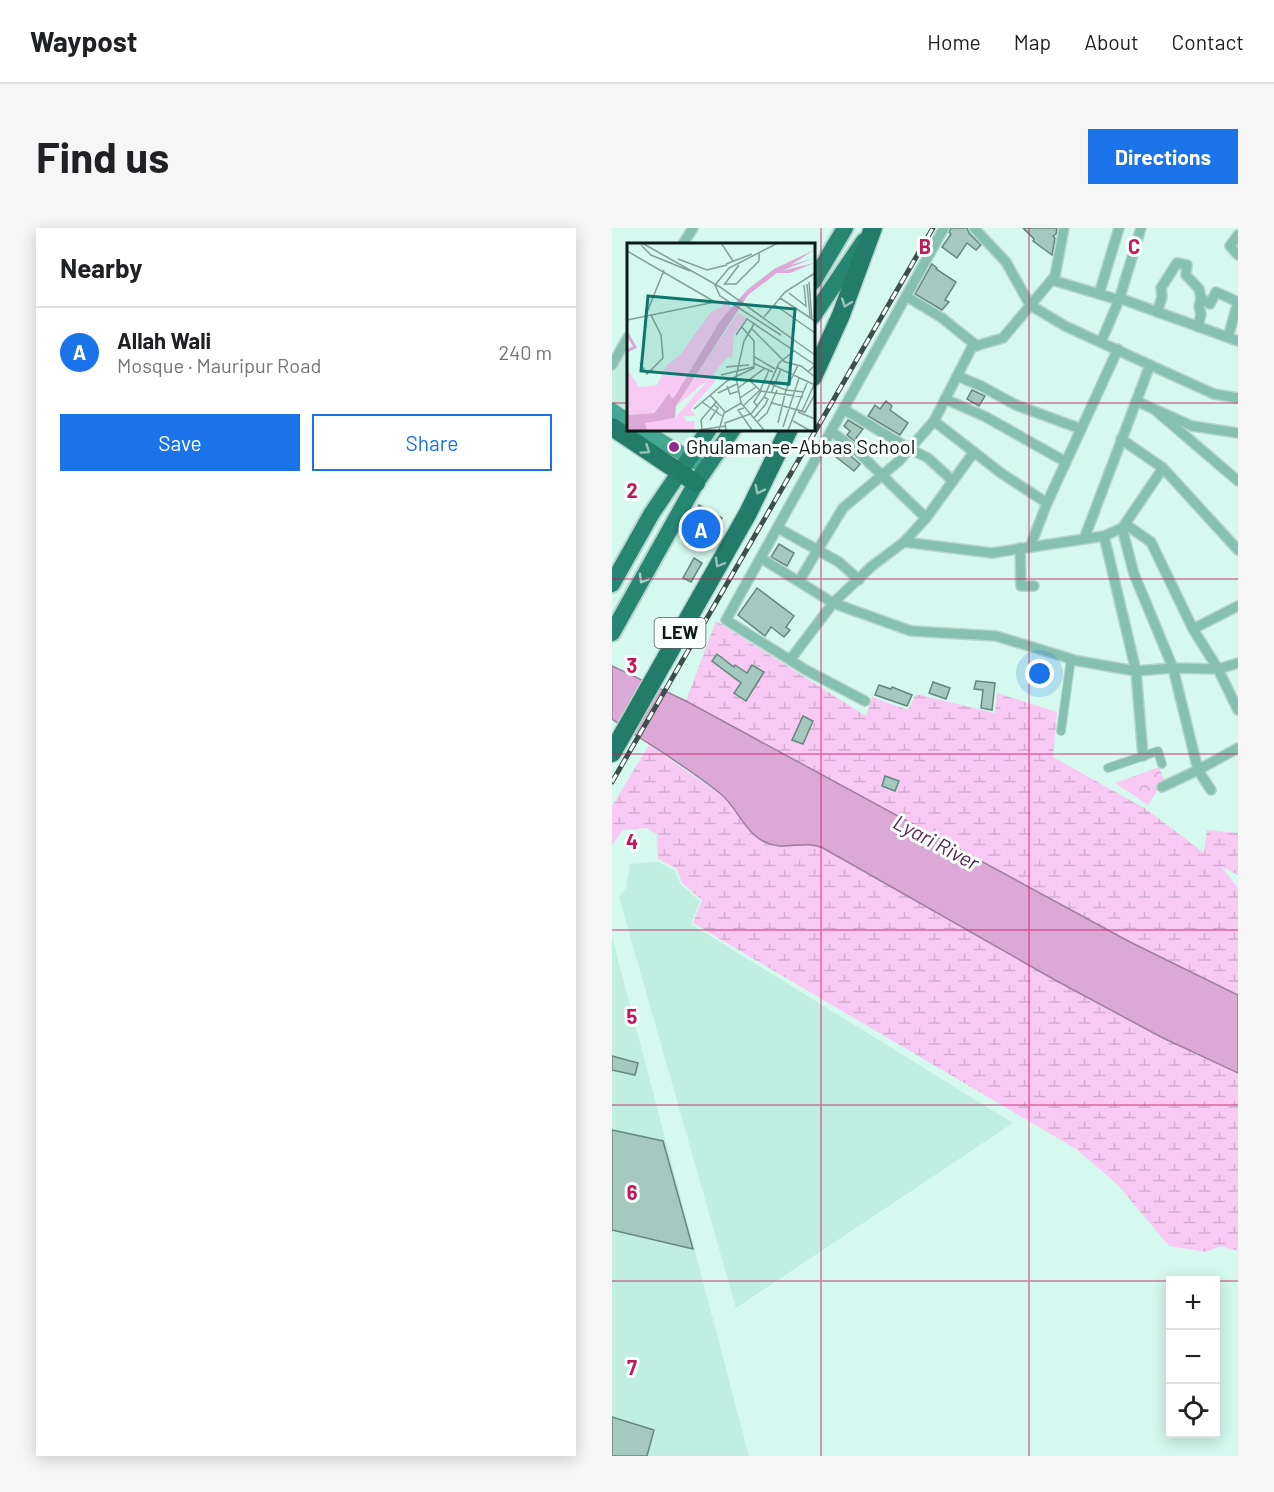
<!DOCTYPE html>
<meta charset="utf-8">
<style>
body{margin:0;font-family:Barlow,sans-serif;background:#f6f6f6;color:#202124}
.controls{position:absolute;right:18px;bottom:18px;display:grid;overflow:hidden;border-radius:0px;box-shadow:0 3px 15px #0003}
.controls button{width:54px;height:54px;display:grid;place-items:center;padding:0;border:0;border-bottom:2px solid #e0e0e0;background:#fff;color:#202124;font:30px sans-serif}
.you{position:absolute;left:428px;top:446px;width:21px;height:21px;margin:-15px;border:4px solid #fff;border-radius:50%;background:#1a73e8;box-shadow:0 0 0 9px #1a73e833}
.badge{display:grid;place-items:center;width:39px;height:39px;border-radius:50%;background:#1a73e8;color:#fff;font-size:20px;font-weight:700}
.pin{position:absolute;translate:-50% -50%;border:3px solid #fff;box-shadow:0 2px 6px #0006}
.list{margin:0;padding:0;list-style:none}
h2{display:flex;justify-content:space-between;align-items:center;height:78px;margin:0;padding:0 24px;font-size:26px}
h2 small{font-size:20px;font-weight:400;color:#757577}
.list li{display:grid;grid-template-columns:39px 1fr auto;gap:18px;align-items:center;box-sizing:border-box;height:90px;padding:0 24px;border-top:2px solid #e0e0e0}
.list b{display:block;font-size:22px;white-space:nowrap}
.list p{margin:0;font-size:20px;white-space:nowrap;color:#757577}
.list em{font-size:20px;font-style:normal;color:#757577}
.actions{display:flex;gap:12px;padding:18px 24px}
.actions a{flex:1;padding:14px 0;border:2px solid #1a73e8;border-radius:0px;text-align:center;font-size:21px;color:#1a73e8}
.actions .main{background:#1a73e8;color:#fff}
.icon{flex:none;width:33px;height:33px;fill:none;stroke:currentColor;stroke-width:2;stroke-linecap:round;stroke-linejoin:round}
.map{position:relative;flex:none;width:626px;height:1228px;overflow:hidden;border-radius:0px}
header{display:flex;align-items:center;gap:36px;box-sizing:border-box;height:84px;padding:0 30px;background:#fff;border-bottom:2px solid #e0e0e0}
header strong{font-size:28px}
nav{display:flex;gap:33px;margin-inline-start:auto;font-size:21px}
.intro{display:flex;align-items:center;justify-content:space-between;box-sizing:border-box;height:144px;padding:0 36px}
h1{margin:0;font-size:42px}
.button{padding:15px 27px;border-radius:0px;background:#1a73e8;color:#fff;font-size:21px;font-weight:700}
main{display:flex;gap:36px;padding:0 36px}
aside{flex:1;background:#fff;border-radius:0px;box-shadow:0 3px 15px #0003}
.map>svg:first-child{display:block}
</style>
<header>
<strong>Waypost</strong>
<nav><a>Home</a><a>Map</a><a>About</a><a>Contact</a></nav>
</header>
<div class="intro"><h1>Find us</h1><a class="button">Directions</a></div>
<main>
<aside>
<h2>Nearby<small></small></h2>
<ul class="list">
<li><span class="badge">A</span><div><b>Allah Wali</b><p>Mosque · Mauripur Road</p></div><em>240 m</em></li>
</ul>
<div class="actions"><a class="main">Save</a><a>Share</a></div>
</aside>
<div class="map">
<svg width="626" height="1228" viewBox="0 0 626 1228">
<defs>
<pattern id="forest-crowns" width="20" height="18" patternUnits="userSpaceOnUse" patternTransform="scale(1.5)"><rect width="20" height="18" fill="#f8caf3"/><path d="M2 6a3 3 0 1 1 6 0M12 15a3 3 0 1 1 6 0" fill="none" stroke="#d3add0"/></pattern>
<pattern id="wetland-marsh" width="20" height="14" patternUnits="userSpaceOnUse" patternTransform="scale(1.5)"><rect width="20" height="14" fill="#f8caf3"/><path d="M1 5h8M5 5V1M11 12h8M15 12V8" fill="none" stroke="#d3add0"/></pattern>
</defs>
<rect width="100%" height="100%" fill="#d5f9ee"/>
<!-- built -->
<g fill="#c0eee1">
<polygon points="16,109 16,199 0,187 0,137"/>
<polygon points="19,201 95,201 67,237"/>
<polygon points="46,634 63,643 69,657 88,673 79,696 401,895 124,1080 7,669 14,660 18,636"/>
<polygon points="0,709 137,1228 0,1228"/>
</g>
<!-- forest -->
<polygon fill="url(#forest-crowns)" points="547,539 552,552 536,577 503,555"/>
<!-- wetland -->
<g fill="url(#wetland-marsh)">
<polygon points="104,393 254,488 260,469 296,482 304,466 383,485 385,465 445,484 441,529 534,581 592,625 595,602 626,605 626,647 609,638 626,660 626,767 518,714 74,473"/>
<polygon points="37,517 112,569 150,613 202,616 211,620 443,752 549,809 626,845 626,1023 609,1018 594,1024 557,1018 506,957 464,921 81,695 90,672 70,655 65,641 46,631 45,606 34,600 11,602 0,617 0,578"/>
</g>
<!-- water -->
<path fill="#dca9d6" stroke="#9e7e9c" stroke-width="1.5" d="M0,438L74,473L518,714L626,767V845L549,809L443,752L211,620C191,611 173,624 153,614C134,606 125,580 110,567C76,539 36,516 0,491Z"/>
<!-- building -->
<g fill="#a5c9be" stroke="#65877d" stroke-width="1.5">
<polygon points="339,0 355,0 357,5 369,17 364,22 355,15 345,30 330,19 339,6 337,4"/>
<polygon points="411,0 445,0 444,6 441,8 443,10 440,27 421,13 422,11"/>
<polygon points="320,36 325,40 324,41 344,54 333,72 337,74 330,82 303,66"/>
<polygon points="360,162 373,168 367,178 355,171"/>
<polygon points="274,173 280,178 278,182 296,195 288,207 256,188 263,177 268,181"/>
<polygon points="236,192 251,201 244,210 251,217 250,219 235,207 238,203 232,198"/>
<polygon points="226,217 248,236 242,243 219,225"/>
<polygon points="87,277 110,290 104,299 98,296 100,314 84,315 82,287"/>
<polygon points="167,316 182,325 175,338 159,329"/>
<polygon points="82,330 90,335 79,354 71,350"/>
<polygon points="145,360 182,388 174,399 178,402 172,409 159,399 153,408 126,387"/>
<polygon points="105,426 122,439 123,437 135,445 140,437 152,444 134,473 122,465 129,455 100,433"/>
<polygon points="364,453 383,455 380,482 369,480 371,462 362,461"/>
<polygon points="321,454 338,460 334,471 317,465"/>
<polygon points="267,457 279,461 280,459 300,467 295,478 263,467"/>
<polygon points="191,488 201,493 191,516 180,512"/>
<polygon points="273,548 287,553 283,563 270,558"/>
<polygon points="0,828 26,835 23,847 0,842"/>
<polygon points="0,902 51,913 81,1021 0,1002"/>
<polygon points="0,1189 42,1202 35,1228 0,1228"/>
</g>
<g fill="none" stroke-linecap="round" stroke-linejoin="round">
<defs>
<g id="pedestrian">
<polyline points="449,503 459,431"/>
<polyline points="496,540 546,523 550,536"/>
</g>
<g id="minor">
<polyline points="362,0 394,34 418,77 453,98 538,137 602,166 626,170"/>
<polyline points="626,7 618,18 626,27"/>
<polyline points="71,16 81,0"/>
<polyline points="440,52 507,72"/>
<polyline points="487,66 507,0"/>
<polyline points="294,68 330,90 365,118"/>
<polyline points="507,70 626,113"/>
<polyline points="545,84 550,69 549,60 565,35 575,37 574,47 587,61 589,70"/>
<polyline points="586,99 589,86 587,79 589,70 598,76 604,64 626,74 616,109"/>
<polyline points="489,114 507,72 529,0"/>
<polyline points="0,137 16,109"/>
<polyline points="345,148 369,158 404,177 469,201"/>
<polyline points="333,171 374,189 454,234"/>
<polyline points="524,173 580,198 626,205"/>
<polyline points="231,181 298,221 316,230 341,253"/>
<polyline points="543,182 626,253"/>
<polyline points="322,193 389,245 435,275"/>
<polyline points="219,203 246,224 314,290"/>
<polyline points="509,211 551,240 626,322"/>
<polyline points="513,296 551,240"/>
<polyline points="166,300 227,334 247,352"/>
<polyline points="510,300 522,346 561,440 586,542 599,562"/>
<polyline points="492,308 524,443 531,528"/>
<polyline points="472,311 538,137"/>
<polyline points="292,314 314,290 362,224"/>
<polyline points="418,319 435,275 506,121"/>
<polyline points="408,320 409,358 422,358"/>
<polyline points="149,330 221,375 299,403 384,408 466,433 524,443 561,440 606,441 626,435"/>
<polyline points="187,353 231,280 287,233 322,193 360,119 391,110 443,48 452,0"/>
<polyline points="581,401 626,378"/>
<polyline points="178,432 221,375 260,338 292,314 380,325 492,308 510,300 513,296 539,314 581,401 606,441 626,482"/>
<polyline points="253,473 194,442 114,392 332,0"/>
<polyline points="550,559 586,542 626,520"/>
</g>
<g id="secondary">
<polyline points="0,182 16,193"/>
<polyline points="30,201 93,240"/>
</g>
<g id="trunk">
<polyline points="201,54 233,0"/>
<polyline points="201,88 252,13"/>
<polyline points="0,356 40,285 97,201"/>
<polyline points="0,405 84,255 121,201"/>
</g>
<g id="motorway">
<polyline points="201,149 229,87 261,0"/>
<polyline points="0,199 84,255"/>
<polyline points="0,525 136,285 177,201"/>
</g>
</defs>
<!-- pedestrian casing -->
<use href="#pedestrian" stroke="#b5d5cb" stroke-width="10"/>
<!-- minor casing -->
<use href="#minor" stroke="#b5d5cb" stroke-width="12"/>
<!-- secondary casing -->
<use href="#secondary" stroke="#b5d5cb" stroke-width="16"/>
<!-- trunk casing -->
<use href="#trunk" stroke="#b5d5cb" stroke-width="20"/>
<!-- motorway casing -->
<use href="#motorway" stroke="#b5d5cb" stroke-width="21"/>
<!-- pedestrian -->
<use href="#pedestrian" stroke="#85c0b0" stroke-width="8"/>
<!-- minor -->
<use href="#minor" stroke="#85c0b0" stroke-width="9"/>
<!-- secondary -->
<use href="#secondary" stroke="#44a791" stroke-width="14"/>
<!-- trunk -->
<use href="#trunk" stroke="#268672" stroke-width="16"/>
<!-- motorway -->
<use href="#motorway" stroke="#237b69" stroke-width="18"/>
<defs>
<polyline id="rail" points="0,554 321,0"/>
</defs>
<!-- rail casing -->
<use href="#rail" stroke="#3c4f4a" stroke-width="5"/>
<!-- rail -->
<use href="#rail" stroke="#f8fffd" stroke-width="3" stroke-dasharray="9" stroke-linecap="butt"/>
</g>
<!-- one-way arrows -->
<defs><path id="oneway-chevron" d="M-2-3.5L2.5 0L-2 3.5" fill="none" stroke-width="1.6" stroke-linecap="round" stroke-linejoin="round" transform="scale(1.5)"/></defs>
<g stroke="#98c4ba">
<use href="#oneway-chevron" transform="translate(234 75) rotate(110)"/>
<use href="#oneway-chevron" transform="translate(34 222) rotate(34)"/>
<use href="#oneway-chevron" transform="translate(147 262) rotate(116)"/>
<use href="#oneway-chevron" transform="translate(107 335) rotate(120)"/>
</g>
<use stroke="#aed5cc" href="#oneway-chevron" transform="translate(31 351) rotate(120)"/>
<!-- grid -->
<path fill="none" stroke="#c2185b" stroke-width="1.5" stroke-opacity="0.55" d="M209,0V1228M417,0V1228M0,175H16M201,175H626M0,351H626M0,526H626M0,702H626M0,877H626M0,1053H558M604,1053H626"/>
<!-- markers -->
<circle fill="#952b8f" stroke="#f8fffd" stroke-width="2" cx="62" cy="219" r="6"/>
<g text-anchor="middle" stroke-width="6" stroke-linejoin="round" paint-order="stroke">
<!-- shield labels -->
<rect fill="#f8fffd" stroke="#535e5b" stroke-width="1.5" x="42.5" y="390" width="51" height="30" rx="4.5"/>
<g font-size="18" font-weight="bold" fill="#0c1916">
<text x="68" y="411">LEW</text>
</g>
<!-- poi labels -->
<g font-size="20" fill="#0c1916" stroke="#f8fffd" text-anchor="start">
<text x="74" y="226">Ghulaman-e-Abbas School</text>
</g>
<!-- water labels -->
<g font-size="21" font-style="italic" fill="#5f235b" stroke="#f8fffd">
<text transform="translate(324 615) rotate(28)" y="7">Lyari River</text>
</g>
</g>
<!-- overview -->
<g transform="translate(15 15)">
<rect width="188" height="188" fill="#d5f9ee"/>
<path d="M93,56L106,65L93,78L48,153L45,155L42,150L26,170L0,172V126L12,144L30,142L40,122L53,112L84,69L96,64ZM111,70L120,75L107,91L105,115L100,114L87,130L89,137L67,162L64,167L69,173H57L59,178H68L67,187H0L4,181L48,175L84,134L49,163Z" fill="#f8caf3"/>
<path d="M187,7L164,22L187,15L154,28L187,20L163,30H150L121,52L49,163L48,175L18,180L20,187H0V172L27,170L42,150L45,155L48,153L93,78L120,47L147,26Z" fill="#dca9d6"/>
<path fill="none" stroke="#dca9d6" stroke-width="3" d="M0,90L8,104L0,108"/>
<path fill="none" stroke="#859f98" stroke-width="1.5" d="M15,0L93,44L188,112M94,0L106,18M151,0L102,25L88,42L93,53L154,92M14,2L24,12L63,28M0,8L88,59L0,77M51,16L80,27L100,22M99,21L125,11M182,39L185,77M98,41H109L132,18V10M180,41L183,74M97,42L112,22M177,42L179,62M162,50L180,64M153,55L188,78M148,62L188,90M19,72L37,27M137,74L158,49L188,30M127,81L117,98L109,134L114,160L137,187M124,85L158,119L174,123L188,134M109,92L120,76L188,122L181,129M126,113L148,126M13,120L20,131L36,115L34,92L24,72M126,120L146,129M99,124L122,122M149,124L188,142M94,132L126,124M123,138L134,148L176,154M141,140L159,147L177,149M100,143L103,151L112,148M111,145L138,125M133,148L142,127M91,150L110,141M144,150L154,126M83,152L98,169M113,155L129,144M75,159L95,173M145,160L178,169L188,151M116,163L133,147M131,164L127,159L134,148M117,165L111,167L125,187M67,166L100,138L127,125V98L114,83M175,168L187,142M171,169L188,176M124,171L137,154L152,120L167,108M127,175L138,162L141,156L137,154M83,177L91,165L87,162M166,178L182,187M130,179L140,170L150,147M151,180L159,147L171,122M156,184L172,135M75,186L74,177L90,158M72,187L99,183M92,187L97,170L114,160M99,187L98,180L123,171M161,187L180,140"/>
<path fill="#0f766e" fill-opacity="0.15" stroke="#0f766e" stroke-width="3" d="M21,53L168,66L162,141L14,128Z"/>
<rect width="188" height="188" fill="none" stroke="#0c1916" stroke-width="3"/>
</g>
<g font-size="20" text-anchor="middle" font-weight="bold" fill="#c2185b" stroke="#f8fffd" stroke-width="6" stroke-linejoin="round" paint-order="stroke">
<text x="313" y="26">B</text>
<text x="522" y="26">C</text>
<text x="20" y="270">2</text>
<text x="20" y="445">3</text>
<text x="20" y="621">4</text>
<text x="20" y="796">5</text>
<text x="20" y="972">6</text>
<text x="20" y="1147">7</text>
</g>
</svg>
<div class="controls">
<button>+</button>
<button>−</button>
<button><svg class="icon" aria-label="locate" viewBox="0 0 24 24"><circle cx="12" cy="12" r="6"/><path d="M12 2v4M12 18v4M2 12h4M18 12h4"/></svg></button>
</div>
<div class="you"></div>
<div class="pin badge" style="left:89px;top:301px">A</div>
</div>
</main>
